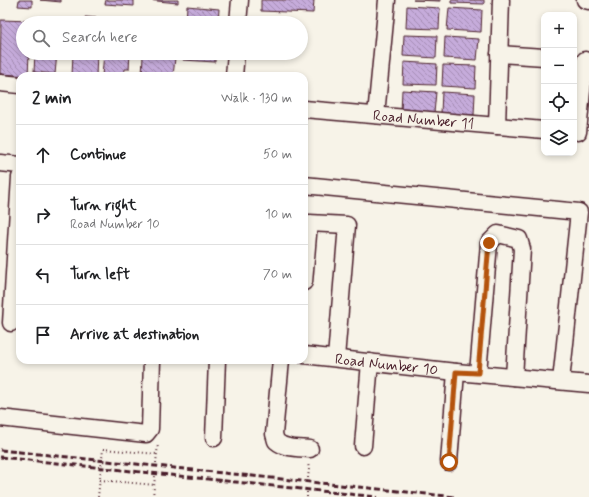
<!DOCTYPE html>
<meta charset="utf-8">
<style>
body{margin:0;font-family:Mynerve,sans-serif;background:#f2f2f2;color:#202124}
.controls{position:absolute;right:12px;top:12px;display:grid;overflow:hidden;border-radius:8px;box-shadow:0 2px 6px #0003}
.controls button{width:36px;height:36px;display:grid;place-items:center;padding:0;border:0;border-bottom:1px solid #e0e0e0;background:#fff;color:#202124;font:20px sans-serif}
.stop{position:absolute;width:12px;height:12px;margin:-9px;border:3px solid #b45309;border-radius:50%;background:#fff}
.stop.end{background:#b45309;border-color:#fff;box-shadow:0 1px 4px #0008}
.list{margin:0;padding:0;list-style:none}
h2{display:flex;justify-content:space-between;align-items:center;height:52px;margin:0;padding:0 16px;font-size:17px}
h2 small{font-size:13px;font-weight:400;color:#757577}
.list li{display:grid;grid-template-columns:26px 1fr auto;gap:12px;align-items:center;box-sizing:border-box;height:60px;padding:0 16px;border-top:1px solid #e0e0e0}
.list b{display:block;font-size:15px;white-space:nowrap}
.list p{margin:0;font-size:13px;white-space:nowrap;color:#757577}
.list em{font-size:13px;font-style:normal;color:#757577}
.icon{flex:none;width:22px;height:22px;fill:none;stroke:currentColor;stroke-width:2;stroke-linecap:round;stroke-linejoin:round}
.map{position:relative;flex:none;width:589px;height:497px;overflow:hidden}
.search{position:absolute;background:#fff;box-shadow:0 2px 6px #0003;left:16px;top:16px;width:292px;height:44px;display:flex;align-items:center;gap:10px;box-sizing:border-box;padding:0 14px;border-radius:22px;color:#757577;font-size:15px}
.panel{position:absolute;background:#fff;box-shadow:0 2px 6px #0003;left:16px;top:72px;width:292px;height:292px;border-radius:12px}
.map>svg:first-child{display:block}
</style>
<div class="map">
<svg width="589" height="497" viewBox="0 0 589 497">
<defs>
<pattern id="building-back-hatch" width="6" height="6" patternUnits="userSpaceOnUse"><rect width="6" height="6" fill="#c6acdb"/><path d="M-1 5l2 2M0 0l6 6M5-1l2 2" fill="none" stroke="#a38bb2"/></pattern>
</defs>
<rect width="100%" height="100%" fill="#f7f3e8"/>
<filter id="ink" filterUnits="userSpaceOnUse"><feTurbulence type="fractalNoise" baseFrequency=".025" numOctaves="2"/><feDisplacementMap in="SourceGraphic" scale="8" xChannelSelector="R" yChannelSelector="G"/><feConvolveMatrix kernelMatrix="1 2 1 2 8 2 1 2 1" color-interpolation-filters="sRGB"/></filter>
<g filter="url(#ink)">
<!-- building -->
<g fill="url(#building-back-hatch)" stroke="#4a1f2b">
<polygon points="19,0 32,0 32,7 18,6"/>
<polygon points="40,0 61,0 61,2"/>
<polygon points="106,0 134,0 134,6 105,4"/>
<polygon points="147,0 178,0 178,3"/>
<polygon points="261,0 314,0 313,13 261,11"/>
<polygon points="413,0 440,0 440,1"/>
<polygon points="451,0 484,0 484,4 451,3"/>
<polygon points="187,6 219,9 218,23 186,23"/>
<polygon points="407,6 440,8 439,29 406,28"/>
<polygon points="449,8 482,10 481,32 447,30"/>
<polygon points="85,17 99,18 99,23 85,23"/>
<polygon points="106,19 133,21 132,23 106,23"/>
<polygon points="1,20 31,21 31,23 23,23 23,53 29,53 28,76 0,74"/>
<polygon points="404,35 437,36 436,58 403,56"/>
<polygon points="445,37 479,39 477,60 444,58"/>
<polygon points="35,53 57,53 55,74 34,72"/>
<polygon points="73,53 97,53 96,76 72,76"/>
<polygon points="104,53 130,53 129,69 125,69 124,76 102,76"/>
<polygon points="153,53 172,53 171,58 175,58 173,76 142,76 143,56 152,56"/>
<polygon points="184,53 215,53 215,62 183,60"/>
<polygon points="404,62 437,64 436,85 403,84"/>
<polygon points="443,65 476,66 475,88 442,86"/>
<polygon points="402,90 436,92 434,113 401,112"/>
<polygon points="442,92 475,94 474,115 441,113"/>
</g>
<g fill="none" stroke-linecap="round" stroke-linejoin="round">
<defs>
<g id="minor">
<polyline points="585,0 589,1"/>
<polyline points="238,23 240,0"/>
<polyline points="499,54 544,57"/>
<polyline points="234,76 236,53"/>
<polyline points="0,83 20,85"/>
<path id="s1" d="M304,109L544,130"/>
<polyline points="376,115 387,0"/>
<polyline points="497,126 501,0"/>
<polyline points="578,132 585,60"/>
<polyline points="0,163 20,165"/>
<polyline points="304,185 579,212 561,381"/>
<polyline points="304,282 309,223 347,225 336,358"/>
<polyline points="11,323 20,177"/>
<path id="s2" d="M304,355L456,372L589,384"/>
<path d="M281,360L274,434L276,441C285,449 298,448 310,449"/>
<polyline points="478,373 489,243 498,234 519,239 522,249 514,377"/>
<polyline points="0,418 146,434 150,429 152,360"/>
<polyline points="214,438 217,360"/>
<polyline points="363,446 370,362"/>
<polyline points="449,462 456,372"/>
</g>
</defs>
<!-- minor casing -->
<use href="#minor" stroke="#4a1f2b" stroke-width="19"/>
<!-- path -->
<g stroke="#4a1f2b" stroke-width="2" stroke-dasharray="1 3" stroke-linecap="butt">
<polyline points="103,449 157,454"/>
<polyline points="156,463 158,444"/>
<polyline points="308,478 309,469 308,463"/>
<polyline points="100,480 155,485"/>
<polyline points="153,497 155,476"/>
<polyline points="307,497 307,492"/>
</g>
<!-- minor -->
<use href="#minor" stroke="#f7f3e8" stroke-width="16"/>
<!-- rail -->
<g stroke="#4a1f2b" stroke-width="3" stroke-dasharray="6 3" stroke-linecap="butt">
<polyline points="0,450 456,497"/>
<polyline points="0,457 377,497"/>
</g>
<!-- path-bridge -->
<polyline stroke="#4a1f2b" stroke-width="2" stroke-dasharray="1 3" stroke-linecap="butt" points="98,497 103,449"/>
</g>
</g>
<g fill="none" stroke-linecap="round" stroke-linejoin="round" filter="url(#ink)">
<!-- route -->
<polyline stroke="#b45309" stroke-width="5" points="449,462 456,372 478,373 489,243"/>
</g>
<g text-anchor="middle" stroke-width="3" stroke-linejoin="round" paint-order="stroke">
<!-- street labels -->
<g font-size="15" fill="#4a1f2b" stroke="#f7f3e8">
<text dy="5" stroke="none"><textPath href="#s1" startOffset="120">Road Number 11</textPath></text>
<text dy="5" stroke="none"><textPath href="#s2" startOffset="83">Road Number 10</textPath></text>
</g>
</g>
</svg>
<div class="controls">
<button>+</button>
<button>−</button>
<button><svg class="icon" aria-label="locate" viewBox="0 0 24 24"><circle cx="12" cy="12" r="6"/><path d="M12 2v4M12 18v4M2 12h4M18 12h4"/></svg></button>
<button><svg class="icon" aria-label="layers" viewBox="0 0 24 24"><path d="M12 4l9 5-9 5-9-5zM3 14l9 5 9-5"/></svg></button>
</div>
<div class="stop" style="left:449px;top:462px"></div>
<div class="stop end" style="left:489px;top:243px"></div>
<div class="search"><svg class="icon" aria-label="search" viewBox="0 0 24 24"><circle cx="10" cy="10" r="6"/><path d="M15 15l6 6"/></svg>Search here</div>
<section class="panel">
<h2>2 min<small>Walk · 130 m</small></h2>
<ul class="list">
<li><svg class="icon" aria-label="ahead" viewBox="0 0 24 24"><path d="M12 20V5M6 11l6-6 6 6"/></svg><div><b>Continue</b></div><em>50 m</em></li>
<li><svg class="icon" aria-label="right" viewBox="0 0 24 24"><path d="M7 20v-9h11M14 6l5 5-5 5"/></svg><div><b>Turn right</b><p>Road Number 10</p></div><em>10 m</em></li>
<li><svg class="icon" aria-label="left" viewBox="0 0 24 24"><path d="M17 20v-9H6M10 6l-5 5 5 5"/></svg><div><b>Turn left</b></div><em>70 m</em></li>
<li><svg class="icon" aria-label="arrive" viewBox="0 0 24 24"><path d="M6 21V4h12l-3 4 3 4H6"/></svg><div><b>Arrive at destination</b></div></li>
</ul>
</section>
</div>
